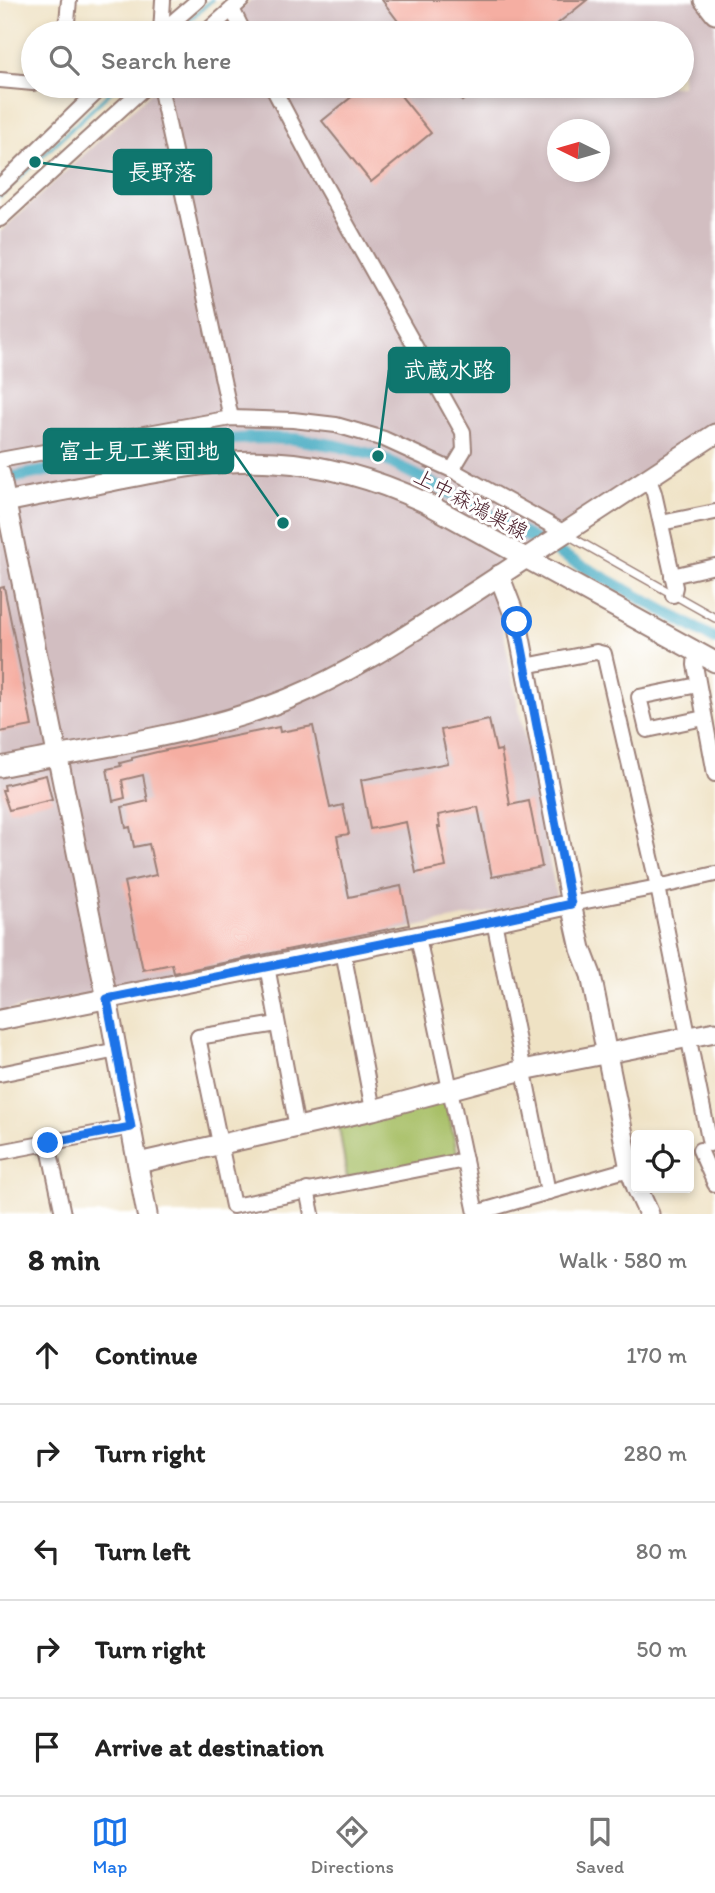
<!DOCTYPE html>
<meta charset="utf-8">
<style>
body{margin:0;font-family:Itim,"Klee One",sans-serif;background:#f2f2f2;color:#222}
.controls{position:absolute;right:21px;bottom:21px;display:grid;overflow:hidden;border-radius:7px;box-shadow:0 4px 10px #0003}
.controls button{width:63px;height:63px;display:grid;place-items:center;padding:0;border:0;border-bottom:2px solid #e0e0e0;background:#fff;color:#222;font:35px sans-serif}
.compass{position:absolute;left:547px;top:119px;width:63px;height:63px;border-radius:50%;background:#fff;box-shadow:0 4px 10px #0003;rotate:275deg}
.stop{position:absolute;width:21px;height:21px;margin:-16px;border:5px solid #1a73e8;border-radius:50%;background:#fff}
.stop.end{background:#1a73e8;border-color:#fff;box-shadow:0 2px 7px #0008}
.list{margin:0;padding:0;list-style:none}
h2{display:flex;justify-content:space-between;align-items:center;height:91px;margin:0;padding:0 28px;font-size:30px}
h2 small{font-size:23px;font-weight:400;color:#767676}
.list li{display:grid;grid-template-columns:46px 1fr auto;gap:21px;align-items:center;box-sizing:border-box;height:98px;padding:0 28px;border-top:2px solid #e0e0e0}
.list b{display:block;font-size:26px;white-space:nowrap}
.list em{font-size:23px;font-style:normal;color:#767676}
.icon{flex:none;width:38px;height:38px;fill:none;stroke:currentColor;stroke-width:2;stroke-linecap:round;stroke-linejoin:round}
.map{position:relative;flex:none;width:715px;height:1214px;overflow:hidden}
.search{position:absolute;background:#fff;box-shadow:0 4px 10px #0003;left:21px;right:21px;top:21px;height:77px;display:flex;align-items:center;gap:18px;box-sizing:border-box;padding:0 24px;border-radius:38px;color:#767676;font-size:26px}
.sheet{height:581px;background:#fff}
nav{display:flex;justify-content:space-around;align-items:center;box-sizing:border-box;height:98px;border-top:2px solid #e0e0e0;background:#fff;font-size:19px;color:#767676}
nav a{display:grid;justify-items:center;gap:4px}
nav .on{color:#1a73e8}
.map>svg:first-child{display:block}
</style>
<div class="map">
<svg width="715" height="1214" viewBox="0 0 715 1214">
<rect width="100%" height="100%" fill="#fff"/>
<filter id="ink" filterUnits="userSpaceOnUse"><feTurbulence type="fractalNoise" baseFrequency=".0143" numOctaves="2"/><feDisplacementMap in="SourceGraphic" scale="14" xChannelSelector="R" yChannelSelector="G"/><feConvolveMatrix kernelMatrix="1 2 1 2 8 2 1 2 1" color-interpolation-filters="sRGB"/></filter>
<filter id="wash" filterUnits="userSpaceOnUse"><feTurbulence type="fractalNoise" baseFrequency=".00686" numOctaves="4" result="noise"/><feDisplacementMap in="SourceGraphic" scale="28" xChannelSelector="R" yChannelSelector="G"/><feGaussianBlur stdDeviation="1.57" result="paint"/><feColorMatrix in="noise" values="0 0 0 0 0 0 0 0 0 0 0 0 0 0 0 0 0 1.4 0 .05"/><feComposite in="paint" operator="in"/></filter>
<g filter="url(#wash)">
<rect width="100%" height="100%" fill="#efe2c4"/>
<!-- industrial -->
<path fill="#d2bec1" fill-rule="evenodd" d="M251,0H715V425L488,574L496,595L557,898L0,1012V232L158,86H682V33H215ZM558,130H600V172H558Z"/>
<!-- green -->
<polygon fill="#a6be64" stroke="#786e48" stroke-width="2" points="445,1097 458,1156 347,1178 339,1127"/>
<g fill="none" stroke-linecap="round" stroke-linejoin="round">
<!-- stream -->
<g stroke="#3fa8c0" stroke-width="3.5">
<polyline points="175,33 212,0"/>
<polyline points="0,196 117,86"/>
</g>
<!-- canal -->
<polyline stroke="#3fa8c0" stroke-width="12" points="0,480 197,441 257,438 295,439 338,446 378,456 439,487 715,639"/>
</g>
<g id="blocks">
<!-- building -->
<g fill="#f5aea2">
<polygon points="382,0 587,0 546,33 407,33"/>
<polygon points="365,86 393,86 431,133 371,182 322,121"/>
<polygon points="449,86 481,86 462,101"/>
<polygon points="4,587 32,726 0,732 0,588"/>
<polygon points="489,720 496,751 501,750 510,805 529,801 542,867 492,877 478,807 438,815 440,827 438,827 446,867 416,873 406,822 370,829 361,780 448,763 441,730"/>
<polygon points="313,726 330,808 343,805 349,834 337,836 349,897 401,886 409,925 174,973 172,964 143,970 124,882 156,875 149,844 134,847 130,827 126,828 122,807 148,801 143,775 122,780 125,798 113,801 107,769 121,766 120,763 132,760 132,758 157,752 279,727 280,732"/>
<polygon points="46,775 52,800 9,810 2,790 5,790 4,785"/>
</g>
</g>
</g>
<g filter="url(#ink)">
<use href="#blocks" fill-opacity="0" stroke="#9c8078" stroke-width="2"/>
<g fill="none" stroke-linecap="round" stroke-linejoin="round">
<defs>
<polyline id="lane" points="566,534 715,618"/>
<g id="street">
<polyline points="232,9 244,33"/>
<polyline points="161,32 163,0"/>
<polyline points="66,33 69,0"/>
<polyline points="160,33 198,0"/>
<polyline points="205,33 242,0"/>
<polyline points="0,80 33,83"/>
<polyline points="70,86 100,88"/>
<polyline points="160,86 231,418"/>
<polyline points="272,86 319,175 463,432 464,450 452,470"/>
<polyline points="0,186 103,86"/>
<polyline points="0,219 146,86"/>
<polyline points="0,460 231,418 293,420 336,425 384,439 452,470 565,533"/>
<polyline points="648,477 654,493 675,587 673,595"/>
<polyline points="661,523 715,512"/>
<polyline points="672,576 715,566"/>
<polyline points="696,652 695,665 715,774"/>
<polyline points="526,666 596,652 604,654 658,887 715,874"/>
<polyline points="698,685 639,697 647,730 704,718"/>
<polyline points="571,904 658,887 710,1144"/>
<polyline points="418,937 476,1213 548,1192 494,921"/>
<polyline points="343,951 373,1110"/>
<polyline points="267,966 297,1128"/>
<polyline points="277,1024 198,1037 233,1206 465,1160"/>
<polyline points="0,1074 117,1050"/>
<polyline points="48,1143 63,1214"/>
<polyline points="700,1150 715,1184"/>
<polyline points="0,1152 131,1127"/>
<polyline points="307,1190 312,1214"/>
<polyline points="548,1192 636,1167"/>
</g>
<g id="secondary">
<polyline points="704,0 715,14"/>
<polyline points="0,474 107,999 147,1214"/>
<path d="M6,502C44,494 83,487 121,479C171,469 224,458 275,462C327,465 377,480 424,502L715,662"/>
<polyline points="499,575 517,622 571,904 581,949 591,975 630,1169 636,1185"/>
<path d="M0,767C96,747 197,736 288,699C355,671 415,630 476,591C556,539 635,486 715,434"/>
<polyline points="0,1020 494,921 571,904"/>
<polyline points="138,1163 373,1110 523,1070 715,1032"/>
<polyline points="637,1188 649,1214"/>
</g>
</defs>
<!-- lane casing -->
<use href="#lane" stroke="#9c8078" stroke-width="10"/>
<!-- street casing -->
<use href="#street" stroke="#9c8078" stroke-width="18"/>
<!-- secondary casing -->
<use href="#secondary" stroke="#9c8078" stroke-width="23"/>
<!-- lane -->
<use href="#lane" stroke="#fff" stroke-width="7"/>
<!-- street -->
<use href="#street" stroke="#fff" stroke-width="14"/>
<!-- secondary -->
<use href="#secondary" stroke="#fff" stroke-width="19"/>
</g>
</g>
<g fill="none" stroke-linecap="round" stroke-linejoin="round" filter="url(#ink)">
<!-- route -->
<polyline stroke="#1a73e8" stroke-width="9" points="48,1143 131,1127 107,999 494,921 571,904 517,622"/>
</g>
<g text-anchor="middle" stroke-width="6" stroke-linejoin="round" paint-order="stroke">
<!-- street labels -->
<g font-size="21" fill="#4a1f2b" stroke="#fff">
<text transform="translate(471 504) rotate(28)" y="7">上中森鴻巣線</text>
</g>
</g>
<!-- callouts -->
<path fill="none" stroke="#0f766e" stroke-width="2.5" d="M35 162L114 172M378 456L389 370M283 523L233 451"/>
<g fill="#0f766e" stroke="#fff" stroke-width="2.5">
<circle cx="35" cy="162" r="7"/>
<circle cx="378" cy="456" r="7"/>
<circle cx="283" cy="523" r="7"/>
</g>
<g fill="#0f766e" stroke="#0f766e" stroke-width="2.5">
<rect x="114" y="150" width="97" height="44" rx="7"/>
<rect x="389" y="348" width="120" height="44" rx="7"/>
<rect x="44" y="429" width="189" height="44" rx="7"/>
</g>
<g font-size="23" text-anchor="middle" font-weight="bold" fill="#fff">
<text x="162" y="180">長野落</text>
<text x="449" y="378">武蔵水路</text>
<text x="139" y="459">富士見工業団地</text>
</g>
</svg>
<div class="controls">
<button><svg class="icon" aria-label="locate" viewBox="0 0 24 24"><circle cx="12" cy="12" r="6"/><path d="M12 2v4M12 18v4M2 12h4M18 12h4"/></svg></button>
</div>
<svg class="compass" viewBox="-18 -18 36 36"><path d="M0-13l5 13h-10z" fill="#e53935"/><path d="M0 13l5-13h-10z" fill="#767676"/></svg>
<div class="stop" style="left:517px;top:622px"></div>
<div class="stop end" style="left:48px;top:1143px"></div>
<div class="search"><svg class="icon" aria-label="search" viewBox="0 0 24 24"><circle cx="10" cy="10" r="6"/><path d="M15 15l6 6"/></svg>Search here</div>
</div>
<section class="sheet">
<h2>8 min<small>Walk · 580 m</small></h2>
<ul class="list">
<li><svg class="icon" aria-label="ahead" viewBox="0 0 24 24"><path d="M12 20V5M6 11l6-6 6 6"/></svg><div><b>Continue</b></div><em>170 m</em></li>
<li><svg class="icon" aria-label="right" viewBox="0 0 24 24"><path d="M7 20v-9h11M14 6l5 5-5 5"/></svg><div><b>Turn right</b></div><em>280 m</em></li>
<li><svg class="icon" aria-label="left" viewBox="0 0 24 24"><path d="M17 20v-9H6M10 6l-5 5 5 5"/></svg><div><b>Turn left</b></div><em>80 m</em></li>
<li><svg class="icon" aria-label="right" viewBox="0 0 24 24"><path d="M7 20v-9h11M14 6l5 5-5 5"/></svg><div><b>Turn right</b></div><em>50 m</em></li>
<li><svg class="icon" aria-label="arrive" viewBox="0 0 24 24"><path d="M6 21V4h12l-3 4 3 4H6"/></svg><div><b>Arrive at destination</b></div></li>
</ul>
</section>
<nav>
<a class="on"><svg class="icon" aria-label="map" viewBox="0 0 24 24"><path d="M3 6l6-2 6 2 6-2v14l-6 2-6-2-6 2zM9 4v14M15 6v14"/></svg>Map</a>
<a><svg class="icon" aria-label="directions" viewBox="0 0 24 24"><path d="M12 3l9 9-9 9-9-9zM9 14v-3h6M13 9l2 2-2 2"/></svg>Directions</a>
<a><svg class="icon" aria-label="saved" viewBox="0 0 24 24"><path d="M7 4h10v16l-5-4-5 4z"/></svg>Saved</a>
</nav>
